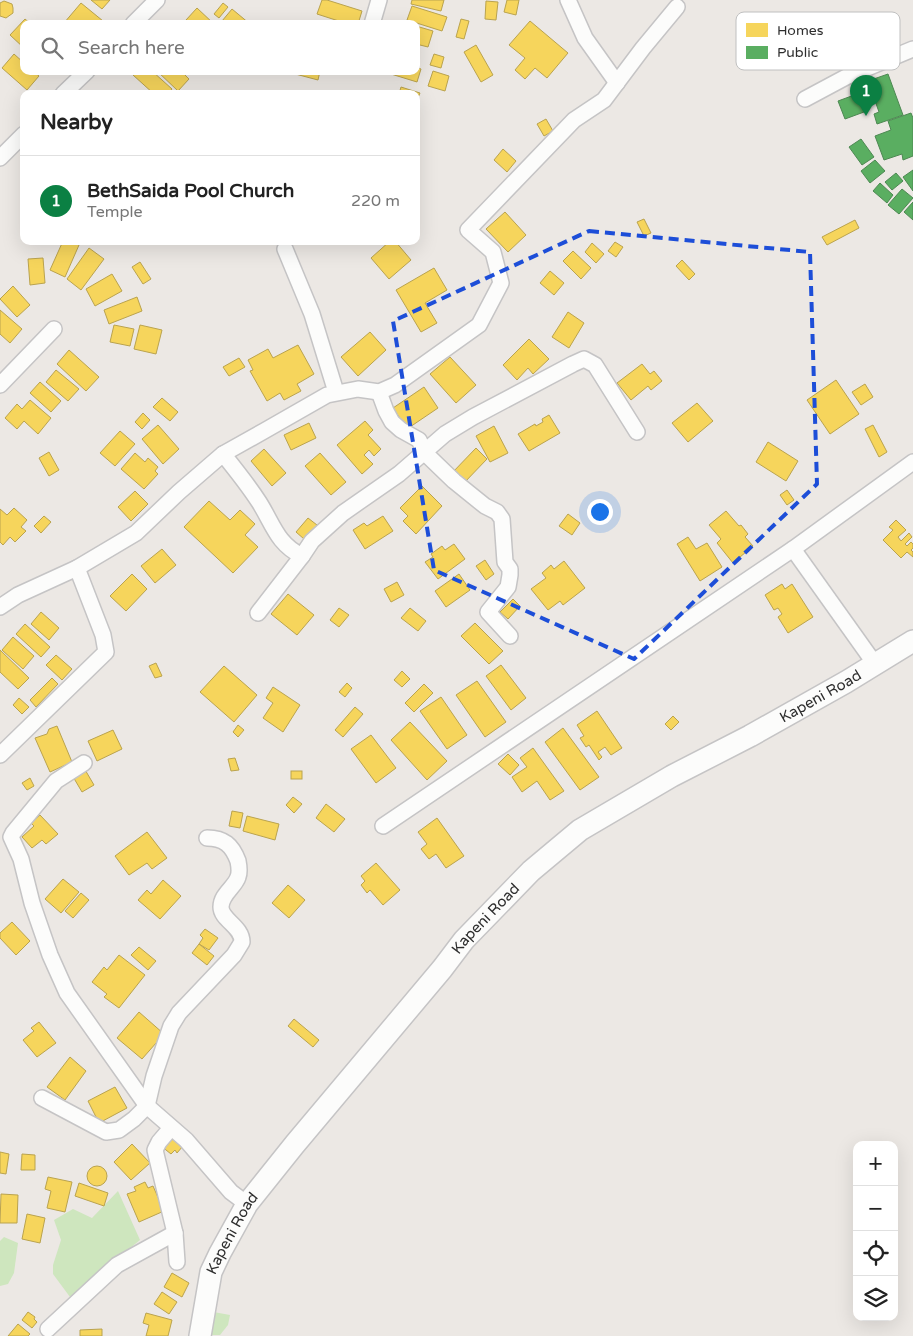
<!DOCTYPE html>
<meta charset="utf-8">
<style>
body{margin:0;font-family:"Varela Round",sans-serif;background:#f6f6f6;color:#222}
.controls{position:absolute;right:15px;bottom:15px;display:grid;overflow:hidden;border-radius:10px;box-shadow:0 5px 20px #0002}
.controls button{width:45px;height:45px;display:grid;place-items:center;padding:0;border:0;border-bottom:1px solid #e0e0e0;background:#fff;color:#222;font:25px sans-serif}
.you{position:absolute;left:599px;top:511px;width:18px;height:18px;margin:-12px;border:4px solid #fff;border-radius:50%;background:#1a73e8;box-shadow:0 0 0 8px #1a73e833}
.badge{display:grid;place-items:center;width:32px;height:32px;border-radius:50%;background:#0b8043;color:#fff;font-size:16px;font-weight:700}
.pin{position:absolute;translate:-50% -41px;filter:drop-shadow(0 1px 2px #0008)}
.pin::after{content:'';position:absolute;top:26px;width:18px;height:15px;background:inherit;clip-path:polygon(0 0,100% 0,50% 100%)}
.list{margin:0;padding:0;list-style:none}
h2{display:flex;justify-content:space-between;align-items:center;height:65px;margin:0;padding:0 20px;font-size:21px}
h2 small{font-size:16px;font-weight:400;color:#767676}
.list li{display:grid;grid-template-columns:32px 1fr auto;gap:15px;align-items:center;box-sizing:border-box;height:90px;padding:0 20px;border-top:1px solid #e0e0e0}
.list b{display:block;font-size:19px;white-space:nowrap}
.list p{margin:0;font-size:16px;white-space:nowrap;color:#767676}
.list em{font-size:16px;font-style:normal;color:#767676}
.icon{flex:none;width:28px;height:28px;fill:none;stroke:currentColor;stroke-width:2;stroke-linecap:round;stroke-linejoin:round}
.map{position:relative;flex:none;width:913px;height:1336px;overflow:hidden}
.search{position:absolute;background:#fff;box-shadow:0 5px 20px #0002;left:20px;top:20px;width:400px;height:55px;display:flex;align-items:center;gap:12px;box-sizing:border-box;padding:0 18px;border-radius:10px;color:#767676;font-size:19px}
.panel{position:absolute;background:#fff;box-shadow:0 5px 20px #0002;left:20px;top:90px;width:400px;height:155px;border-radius:10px}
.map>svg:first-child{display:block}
</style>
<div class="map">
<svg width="913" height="1336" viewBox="0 0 913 1336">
<rect width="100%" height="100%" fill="#ece8e4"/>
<!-- green -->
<g fill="#cee6be">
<polygon points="118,1191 140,1240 70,1297 53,1274 53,1265 61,1240 54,1220 73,1209 92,1218"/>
<polygon points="4,1237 18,1243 14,1273 8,1284 0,1286 0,1241"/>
<polygon points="208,1311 230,1315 228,1325 220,1335 211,1335"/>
</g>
<!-- homes -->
<g fill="#f6d55c" stroke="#baa34e">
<polygon points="91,0 110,0 102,9"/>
<polygon points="322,0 327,0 362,11 358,24 348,24 317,14"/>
<polygon points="412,0 444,0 441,11 411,4"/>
<polygon points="507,0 519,0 516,15 504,12"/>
<polygon points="4,1 12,4 13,8 13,13 6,18 0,16 0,3"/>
<polygon points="486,1 498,2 496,20 485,19"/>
<polygon points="81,3 103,21 101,24 64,23"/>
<polygon points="223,3 228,7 219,18 214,14"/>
<polygon points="412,6 447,17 442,31 407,20"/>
<polygon points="197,8 214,24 191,24 186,20"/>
<polygon points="232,9 250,24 225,24 222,21"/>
<polygon points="25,19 31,24 24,24 24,48 10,35"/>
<polygon points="461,19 469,21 464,39 456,37"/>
<polygon points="530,21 568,53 547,78 535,68 525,79 515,70 525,58 509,45"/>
<polygon points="416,26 433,31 428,47 416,44"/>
<polygon points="476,45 493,75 481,82 464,52"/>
<polygon points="14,54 24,63 24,71 33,71 39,76 27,90 2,68"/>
<polygon points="434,54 444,57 441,68 430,65"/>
<polygon points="416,67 421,69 417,82 391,74 392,71 416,71"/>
<polygon points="137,71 152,71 172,89 168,94 154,94 133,75"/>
<polygon points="157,71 181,71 189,79 178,91"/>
<polygon points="284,71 320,71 318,80"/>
<polygon points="433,71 449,76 445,91 428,86"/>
<polygon points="401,87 420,93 416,102 416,94 399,94"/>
<polygon points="546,119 553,131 544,136 537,124"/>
<polygon points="503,149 516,161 507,172 494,160"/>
<polygon points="505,212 526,235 508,252 486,229"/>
<polygon points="644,219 651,233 644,236 637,222"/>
<polygon points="855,220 859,228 827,245 822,237"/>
<polygon points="63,241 71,241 79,245 65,277 50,270"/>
<polygon points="390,241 395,241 411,260 389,279 371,258"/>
<polygon points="615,242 623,247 616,257 608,251"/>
<polygon points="592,243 604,254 596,263 585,252"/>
<polygon points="89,248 104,259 81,290 67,279"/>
<polygon points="573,251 591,268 581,279 563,261"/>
<polygon points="43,258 45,283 30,285 28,259"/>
<polygon points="682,260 695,274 689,280 676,266"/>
<polygon points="140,262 151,279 143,284 132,267"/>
<polygon points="434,268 447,290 425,303 437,323 421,332 396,290"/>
<polygon points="550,271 564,283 554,295 540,283"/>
<polygon points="112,274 122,291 95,306 86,289"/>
<polygon points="13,286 30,305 17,317 0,299"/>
<polygon points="137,297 142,311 109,324 104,310"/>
<polygon points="0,310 22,329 10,343 0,334"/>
<polygon points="568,312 584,323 569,348 552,337"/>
<polygon points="114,325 134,329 130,346 110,342"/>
<polygon points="140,325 162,330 156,354 134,349"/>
<polygon points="370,332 386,350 358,376 341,357"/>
<polygon points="529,339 549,359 533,374 528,368 517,380 503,365"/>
<polygon points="298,345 314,374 297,384 301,391 284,400 280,393 267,401 250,371 253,370 248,360 268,349 273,358"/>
<polygon points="69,350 99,377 86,391 57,364"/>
<polygon points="450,357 476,385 456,403 430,374"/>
<polygon points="239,358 245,367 229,376 223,367"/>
<polygon points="642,364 650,374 654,371 662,381 651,390 648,386 631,400 617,383"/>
<polygon points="56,370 79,389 68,401 46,382"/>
<polygon points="836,380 859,414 830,434 807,400"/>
<polygon points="40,382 61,401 51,412 30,393"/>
<polygon points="865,384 873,397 861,405 852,392"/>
<polygon points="424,387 438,408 407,429 393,408"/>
<polygon points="162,398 178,412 170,421 153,407"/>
<polygon points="30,400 51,418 38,434 24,421 17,429 5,418 17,404 22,409"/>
<polygon points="697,403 713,421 688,442 672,423"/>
<polygon points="143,413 150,420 142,429 135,422"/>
<polygon points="549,415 560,433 529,451 518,434 535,424 536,426 543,422 542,419"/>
<polygon points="365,421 373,430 368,435 381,449 374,456 369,450 364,455 373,464 362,474 337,445"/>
<polygon points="309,423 316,438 291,450 284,435"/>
<polygon points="158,425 179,449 163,464 142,439"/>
<polygon points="873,425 887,452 879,457 865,429"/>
<polygon points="494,426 508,453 490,462 476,436"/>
<polygon points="120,431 135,444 115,466 100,453"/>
<polygon points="768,442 798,461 786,481 756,462"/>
<polygon points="476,448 487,459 463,484 452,473"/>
<polygon points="264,449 286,473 272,486 251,461"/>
<polygon points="49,452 59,470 49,476 39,458"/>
<polygon points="135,453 145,462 148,458 158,467 155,471 158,474 144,489 121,469"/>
<polygon points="320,453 346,482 331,495 305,466"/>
<polygon points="422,486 442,506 416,534 403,521 408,516 400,508"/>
<polygon points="787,490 794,500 787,505 780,495"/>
<polygon points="135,491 148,504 131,521 118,507"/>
<polygon points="209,501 230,520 240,510 255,524 245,535 258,547 233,573 184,527"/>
<polygon points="14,508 27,520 21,527 26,531 15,542 10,537 3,545 0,542 0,509 7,515"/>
<polygon points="726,511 739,526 741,525 748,534 745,537 753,546 733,563 717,543 721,539 709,525"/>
<polygon points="568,514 580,523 572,535 559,526"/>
<polygon points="44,516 51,522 41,533 34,526"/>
<polygon points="383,516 393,531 365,549 353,530 364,523 367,526"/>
<polygon points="308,518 317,525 304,539 296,532"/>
<polygon points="896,520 906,530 898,537 901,541 909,533 912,537 905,544 907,546 911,542 913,544 913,548 911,550 913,552 913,557 907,552 901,558 883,540 893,530 889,527"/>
<polygon points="688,537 696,549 707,543 722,567 700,581 677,544"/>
<polygon points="454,544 465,559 438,579 425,562 433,557 431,554 442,546 445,550"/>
<polygon points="162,549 176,565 155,583 141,566"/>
<polygon points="485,560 494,574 486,580 476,566"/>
<polygon points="564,561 585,588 563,605 560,601 548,610 531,589 546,578 542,573 551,565 554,569"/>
<polygon points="132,574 147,589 126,611 110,596"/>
<polygon points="459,574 470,590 446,607 435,591"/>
<polygon points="397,582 404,595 391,602 384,589"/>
<polygon points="782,584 785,589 792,584 813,617 788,633 778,617 782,614 778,608 774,610 765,595"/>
<polygon points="288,594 314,615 297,635 271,614"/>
<polygon points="513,599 520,606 508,619 500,612"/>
<polygon points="339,608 349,615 339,627 330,620"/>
<polygon points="410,608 426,621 418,631 401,618"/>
<polygon points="41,612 59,628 49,640 31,624"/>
<polygon points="475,623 503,651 489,664 461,636"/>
<polygon points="25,624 50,647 41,657 16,634"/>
<polygon points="13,637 34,656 23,669 2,650"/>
<polygon points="0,650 29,678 18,689 0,672"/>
<polygon points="56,655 72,669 62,680 46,665"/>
<polygon points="156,663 162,676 155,678 149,666"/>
<polygon points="501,665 526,698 511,710 486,676"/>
<polygon points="224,666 257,695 234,722 200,692"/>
<polygon points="402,671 410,679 402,687 394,680"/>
<polygon points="52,678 58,684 36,707 30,700"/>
<polygon points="477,681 506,722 485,737 456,695"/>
<polygon points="347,683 352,688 345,697 339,692"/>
<polygon points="424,684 433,693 414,712 405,703"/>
<polygon points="273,687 300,705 283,732 263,718 273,703 266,698"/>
<polygon points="441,697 467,735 447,749 420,711"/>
<polygon points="19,698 29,707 22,714 13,705"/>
<polygon points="355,707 363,714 343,737 335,730"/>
<polygon points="597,711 622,748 611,755 605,747 598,752 602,757 599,760 589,745 586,747 580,738 584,736 577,725"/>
<polygon points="673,716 679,722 671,730 665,724"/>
<polygon points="410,722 447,761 427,780 391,740"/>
<polygon points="238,725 244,730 238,737 233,732"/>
<polygon points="57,726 72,762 50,772 35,738 47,734 49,729"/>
<polygon points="563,728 599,777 580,790 545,742"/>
<polygon points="113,730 122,749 97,761 88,741"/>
<polygon points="371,735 396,768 376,783 351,749"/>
<polygon points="533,748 564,791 550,800 537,781 522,792 512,777 527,767 520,758"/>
<polygon points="508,754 519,765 510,775 498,764"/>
<polygon points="235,758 239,770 231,771 228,759"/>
<polygon points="84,768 94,785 82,792 72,775"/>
<rect x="291" y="771" width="11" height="8"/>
<polygon points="30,778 34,786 27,790 22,783"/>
<polygon points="293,797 302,804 294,813 286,805"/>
<polygon points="326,804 345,819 334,832 316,818"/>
<polygon points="232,811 243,813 240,828 229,826"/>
<polygon points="40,815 58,834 46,844 42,840 32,848 22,837 34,826 31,823"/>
<polygon points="247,816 279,824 275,840 243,831"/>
<polygon points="437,818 464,856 446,868 436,854 429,859 421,849 427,844 418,832"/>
<polygon points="147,832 167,858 152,869 147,863 129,875 115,856"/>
<polygon points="376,863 400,890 383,905 370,890 367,893 361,885 365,881 361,876"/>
<polygon points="63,879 79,892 61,913 45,899"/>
<polygon points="163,880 181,896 160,919 138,900 147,890 151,894"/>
<polygon points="288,885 305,900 289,918 272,903"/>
<polygon points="81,893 89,900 73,918 65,911"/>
<polygon points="12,922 30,941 16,955 0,938 0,933"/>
<polygon points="205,929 218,938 209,950 199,944 203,938 200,935"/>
<polygon points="199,944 214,956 207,965 192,953"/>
<polygon points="139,947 156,961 148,970 131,955"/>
<polygon points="119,955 145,975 119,1008 104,997 107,994 92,982 104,967 107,970"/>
<polygon points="139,1012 164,1034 142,1059 117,1038"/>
<polygon points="294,1019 319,1040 313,1047 288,1026"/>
<polygon points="39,1022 56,1043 37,1057 23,1040 34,1031 31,1028"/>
<polygon points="70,1057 86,1071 65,1100 47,1087"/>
<polygon points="115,1087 127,1108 99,1123 88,1101"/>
<polygon points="171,1135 183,1146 177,1153 175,1150 171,1154 161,1146"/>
<polygon points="132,1144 150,1163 131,1180 114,1162"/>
<polygon points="0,1152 9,1154 6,1174 0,1173"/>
<polygon points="22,1154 35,1155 35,1170 21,1170"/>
<circle cx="97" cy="1176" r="10"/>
<polygon points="48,1177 72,1182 65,1212 47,1208 51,1191 45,1189"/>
<polygon points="145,1182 148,1188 153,1186 164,1211 139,1222 127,1194 136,1191 134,1187"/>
<polygon points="79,1183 108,1193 104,1206 75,1196"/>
<polygon points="1,1194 18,1195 17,1223 0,1223"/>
<polygon points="27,1214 45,1218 40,1243 22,1239"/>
<polygon points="172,1273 189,1283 182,1297 164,1287"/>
<polygon points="162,1292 177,1302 169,1314 154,1304"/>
<polygon points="28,1312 35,1317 34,1319 37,1322 32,1328 22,1320"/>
<polygon points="146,1313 172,1320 168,1336 146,1336 149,1325 143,1323"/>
<polygon points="18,1324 30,1334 28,1336 8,1336"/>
<polygon points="102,1329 102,1336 80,1336 80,1330"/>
</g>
<!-- public -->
<g fill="#5aae61" stroke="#4d8852">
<polygon points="888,74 903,115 877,124 874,114 879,112 868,81"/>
<polygon points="865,78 868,89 856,92 853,82"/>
<polygon points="857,94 864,112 845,119 838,101"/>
<polygon points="911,113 913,118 913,156 903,160 902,154 884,160 875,136 891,130 888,121"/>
<polygon points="861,139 874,157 862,165 849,147"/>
<polygon points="875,160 885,171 870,183 861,171"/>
<polygon points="913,170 913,191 903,177"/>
<polygon points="896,173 903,181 892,190 885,182"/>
<polygon points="880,183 893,195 887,203 873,191"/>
<polygon points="902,189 913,198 899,214 888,205"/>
<polygon points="913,202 913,220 904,212"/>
</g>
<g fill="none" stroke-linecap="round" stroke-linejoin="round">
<defs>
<g id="street">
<polyline points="568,0 585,38 617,83"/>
<polyline points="133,24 157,0"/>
<polyline points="372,24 379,0"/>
<polyline points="63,94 87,71"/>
<polyline points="805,99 848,76 913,49"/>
<polyline points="0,158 24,134"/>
<polyline points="285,249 312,314 336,392"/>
<polyline points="0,385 54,329"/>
<polyline points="379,392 386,411 392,422 401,430 419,440 425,453 454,481 485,506 497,512 502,519 505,562 510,569 510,575 508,587 488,612 510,636"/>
<path d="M223,454C236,470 248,485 259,502C273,524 277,544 302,556"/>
<polyline points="793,549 875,664"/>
<polyline points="0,607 18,595 77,568 136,533 179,492 223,454 264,431 327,395 358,389 379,392 395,385 479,325 501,283 493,252 468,230 574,120 604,100 643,48 677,7"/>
<polyline points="258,613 302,556 312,541 343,513 399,474 445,434 473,417 573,364 584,359 595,365 637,432"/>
<polyline points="0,755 106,652 103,635 77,568"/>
<polyline points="84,763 56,781 13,833 11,837 21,859 32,903 50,955 67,993 147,1106 186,1140 231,1192 247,1204"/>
<polyline points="383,826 793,549 913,462"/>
<path d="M42,1098L106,1132L119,1130L134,1119L147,1106L154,1076L171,1026L179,1013L234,955L242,942C242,926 221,920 221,907C221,894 235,887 238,877C240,872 239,866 238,861C232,845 224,838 207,838"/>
<polyline points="171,1128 159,1142 155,1150 175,1233 177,1262"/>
<polyline points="48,1329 117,1265 175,1233"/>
</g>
<g id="secondary">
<path id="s1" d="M200,1336L211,1272L220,1253L247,1204L295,1144L442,969L464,940L531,871L580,830L672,776L750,736L846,682L913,641"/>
</g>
</defs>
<!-- street casing -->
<use href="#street" stroke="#c5c4c5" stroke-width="18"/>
<!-- secondary casing -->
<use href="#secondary" stroke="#c5c4c5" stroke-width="24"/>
<!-- street -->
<use href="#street" stroke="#fcfcfb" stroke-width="15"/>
<!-- secondary -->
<use href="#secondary" stroke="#fcfcfb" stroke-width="21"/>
</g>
<!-- marked area -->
<path fill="none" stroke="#1d4ed8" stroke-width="4" stroke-dasharray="10 6" stroke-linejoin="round" d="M589,231L810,252L817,484L634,659L434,570L393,321Z"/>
<g text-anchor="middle" stroke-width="5" stroke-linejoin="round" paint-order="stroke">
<!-- street labels -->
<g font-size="15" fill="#2e2e2e" stroke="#fff">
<text dy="5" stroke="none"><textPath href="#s1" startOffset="919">Kapeni Road</textPath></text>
<text dy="5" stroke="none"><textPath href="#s1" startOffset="514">Kapeni Road</textPath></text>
<text dy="5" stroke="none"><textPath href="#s1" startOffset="109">Kapeni Road</textPath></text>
</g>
</g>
<!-- legend -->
<rect x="736" y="12" width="164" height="58" rx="8" fill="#fff" stroke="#c0c0c0" stroke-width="1"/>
<rect x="746" y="23" width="22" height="14" fill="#f6d55c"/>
<rect x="746" y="46" width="22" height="13" fill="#5aae61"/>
<g font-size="14" fill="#2e2e2e">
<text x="777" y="35">Homes</text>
<text x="777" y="57">Public</text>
</g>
</svg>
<div class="controls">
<button>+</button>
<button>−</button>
<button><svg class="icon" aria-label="locate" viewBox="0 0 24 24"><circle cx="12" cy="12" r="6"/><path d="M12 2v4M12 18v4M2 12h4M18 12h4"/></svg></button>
<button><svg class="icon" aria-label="layers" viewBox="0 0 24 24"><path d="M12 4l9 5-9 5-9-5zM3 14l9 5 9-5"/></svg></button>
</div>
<div class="you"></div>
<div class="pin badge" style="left:866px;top:116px">1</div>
<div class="search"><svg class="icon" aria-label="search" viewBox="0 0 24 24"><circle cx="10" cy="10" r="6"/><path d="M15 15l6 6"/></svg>Search here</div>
<section class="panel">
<h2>Nearby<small></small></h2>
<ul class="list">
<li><span class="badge">1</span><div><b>BethSaida Pool Church</b><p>Temple</p></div><em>220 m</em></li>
</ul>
</section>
</div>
